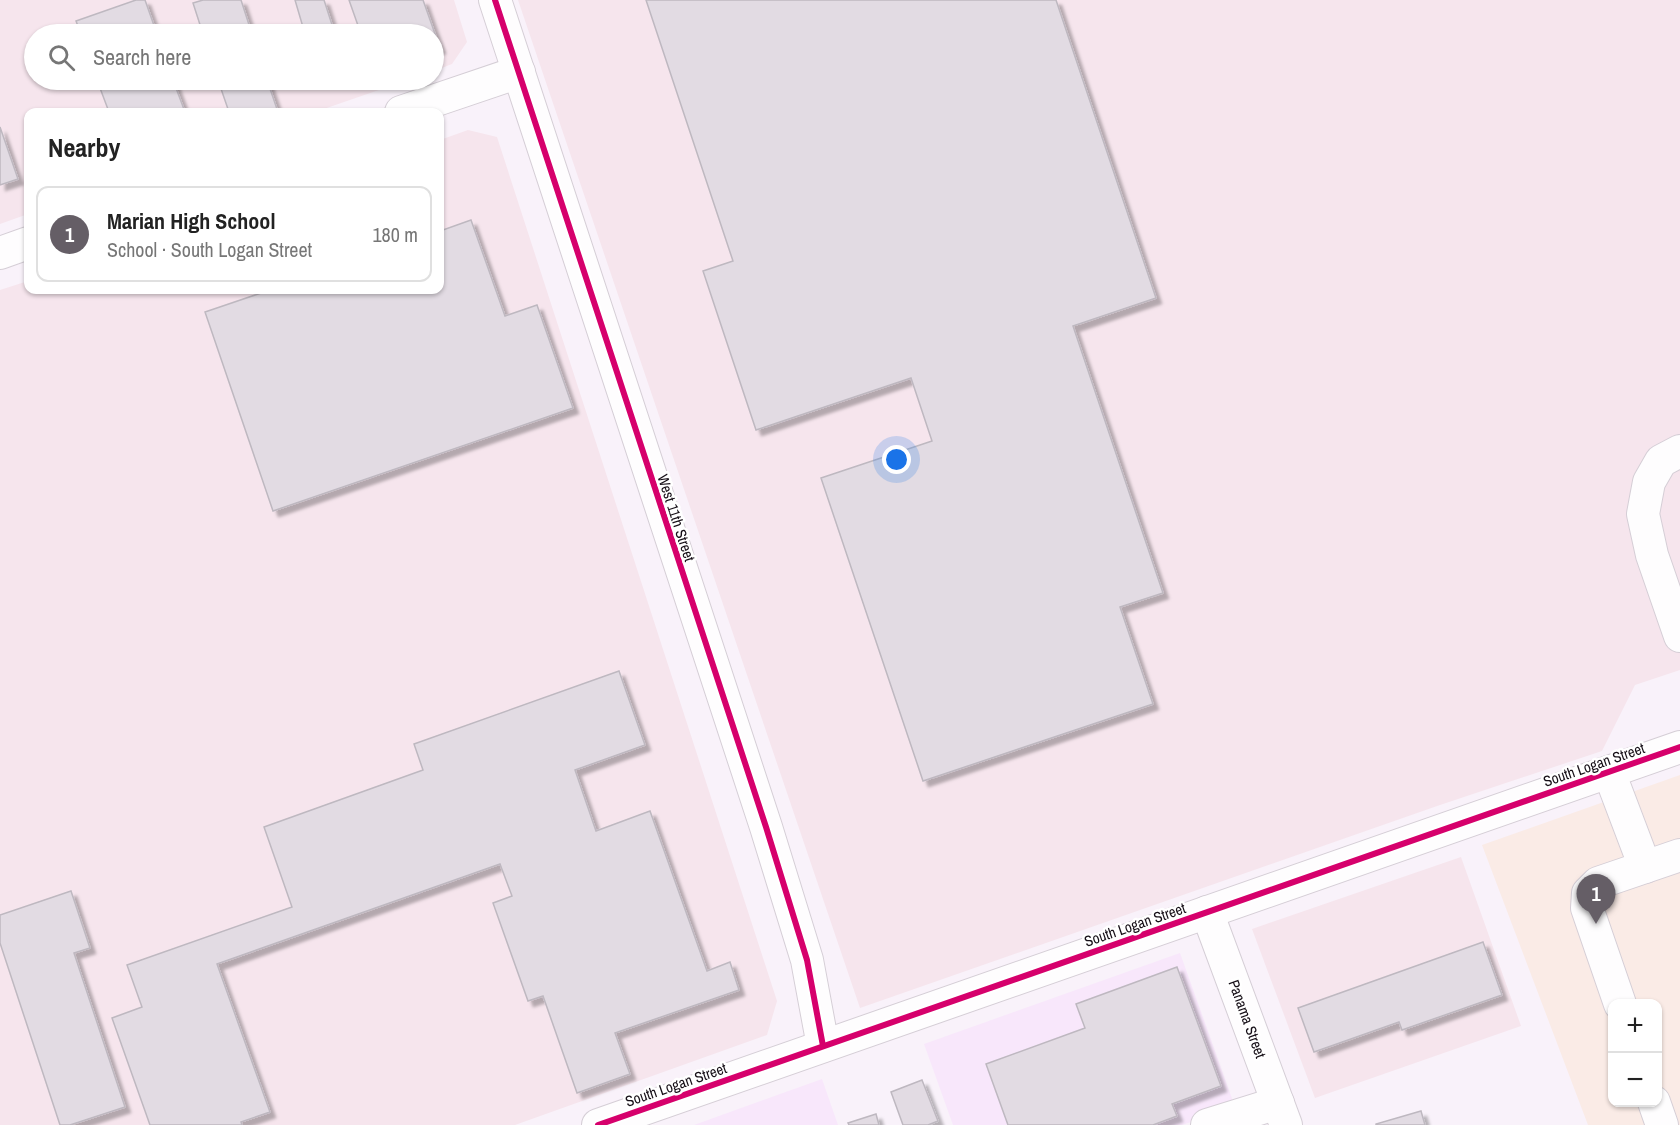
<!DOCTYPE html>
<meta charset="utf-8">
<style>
body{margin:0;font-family:"Archivo Narrow",sans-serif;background:#f6f6f6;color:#222}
.controls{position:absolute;right:18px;bottom:18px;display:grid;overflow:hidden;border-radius:12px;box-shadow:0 2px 4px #0004}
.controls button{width:54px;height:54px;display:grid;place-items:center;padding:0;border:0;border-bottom:2px solid #e0e0e0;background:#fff;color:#222;font:30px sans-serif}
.you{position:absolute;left:897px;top:460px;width:21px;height:21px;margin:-15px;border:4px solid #fff;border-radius:50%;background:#1a73e8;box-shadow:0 0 0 9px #1a73e833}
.badge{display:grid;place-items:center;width:39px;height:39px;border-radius:50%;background:#655e66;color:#fff;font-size:20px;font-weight:700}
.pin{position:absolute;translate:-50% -50px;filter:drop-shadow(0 2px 3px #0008)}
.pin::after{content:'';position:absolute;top:32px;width:21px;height:18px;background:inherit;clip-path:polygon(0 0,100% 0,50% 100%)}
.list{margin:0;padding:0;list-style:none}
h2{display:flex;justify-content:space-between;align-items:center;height:78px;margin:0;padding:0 24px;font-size:26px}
h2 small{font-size:20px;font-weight:400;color:#767676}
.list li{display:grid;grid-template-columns:39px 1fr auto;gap:18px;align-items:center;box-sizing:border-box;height:96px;margin:0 12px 12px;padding:0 12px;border:2px solid #e0e0e0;border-radius:12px}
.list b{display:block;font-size:22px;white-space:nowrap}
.list p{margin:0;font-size:20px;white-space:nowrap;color:#767676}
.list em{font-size:20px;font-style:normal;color:#767676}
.icon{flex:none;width:33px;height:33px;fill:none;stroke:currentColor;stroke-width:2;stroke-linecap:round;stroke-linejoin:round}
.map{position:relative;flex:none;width:1680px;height:1125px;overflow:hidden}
.search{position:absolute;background:#fff;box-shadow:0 2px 4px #0004;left:24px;top:24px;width:420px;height:66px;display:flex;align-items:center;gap:15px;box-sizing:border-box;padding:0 21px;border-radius:33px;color:#767676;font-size:22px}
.panel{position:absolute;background:#fff;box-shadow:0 2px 4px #0004;left:24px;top:108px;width:420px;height:186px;border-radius:12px}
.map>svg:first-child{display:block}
</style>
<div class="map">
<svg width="1680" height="1125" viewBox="0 0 1680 1125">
<defs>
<filter id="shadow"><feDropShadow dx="5.5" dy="5.5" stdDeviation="1.5" flood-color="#0004"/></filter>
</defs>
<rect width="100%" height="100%" fill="#f9f2fa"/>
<!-- built -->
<g fill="#f8e7fb">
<polygon points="1180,953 1235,1107 1182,1125 953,1125 924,1044"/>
<polygon points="822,1079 838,1125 694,1125"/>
</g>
<!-- industrial -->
<g fill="#f6e5ed">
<polygon points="0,0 454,0 467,42 452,64 434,71 434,34 34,34 34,80 408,80 315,112 28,112 28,214 0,224"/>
<polygon points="518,0 1680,0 1680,670 1635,685 1602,751 1440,805 860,1008"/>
<polygon points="468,130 497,137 777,1001 767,1035 515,1125 0,1125 0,290 28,281 28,290 440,290 440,140"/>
<polygon points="1461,857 1521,1026 1315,1098 1252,929"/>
</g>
<!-- education -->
<path fill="#faebe6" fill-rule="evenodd" d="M1680,775V1125H1588L1482,845ZM1612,1004H1658V1102H1612Z"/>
<!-- building -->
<g fill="#e2dbe3" stroke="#beb8c0" stroke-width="1.5" filter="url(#shadow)">
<polygon points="136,0 145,0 157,34 81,34 76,21"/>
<polygon points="203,0 241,0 252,34 203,34 193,3"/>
<polygon points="295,0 324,0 335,34 305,34"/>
<polygon points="349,0 423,0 440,48 434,50 434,34 361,34"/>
<polygon points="646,0 1056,0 1156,298 1073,326 1163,593 1120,607 1153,704 923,781 821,478 932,441 911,378 756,430 703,271 733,261"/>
<polygon points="97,80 173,80 185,112 109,112"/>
<polygon points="218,80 267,80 278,112 229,112"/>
<polygon points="0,127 18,179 0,185"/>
<polygon points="471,220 505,316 537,305 573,408 273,511 205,312 270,290 440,290 440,231"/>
<polygon points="619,671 645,745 575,770 596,831 650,811 707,971 730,962 739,990 615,1033 630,1074 577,1093 543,996 528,1001 493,903 512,896 500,864 217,964 270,1112 241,1122 242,1125 150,1125 112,1018 142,1007 127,965 292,907 264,827 423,770 414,744"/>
<polygon points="71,891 90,948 74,953 125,1107 70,1125 60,1125 0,943 0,915"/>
<polygon points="1483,942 1502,995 1402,1030 1399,1022 1314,1052 1298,1008"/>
<polygon points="1177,967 1221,1086 1172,1104 1177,1116 1153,1125 1008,1125 986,1064 1085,1028 1076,1004"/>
<polygon points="922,1080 938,1121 928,1125 903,1125 891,1092"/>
<polygon points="1421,1111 1425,1125 1376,1125 1376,1124"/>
<polygon points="876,1114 879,1125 849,1125 848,1123"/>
</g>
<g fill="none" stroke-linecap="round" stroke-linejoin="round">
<defs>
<g id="minor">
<polyline points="495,0 766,827 807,960 823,1046"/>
<polyline points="401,112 519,72"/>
<polyline points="0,253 28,243"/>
<polyline points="1680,451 1661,461 1649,482 1643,514 1652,555 1680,636"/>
<polyline points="1609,772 1645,867"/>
<polyline points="1207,912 1286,1125"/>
<polyline points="1620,1004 1587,908 1588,893 1598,883 1680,855"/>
<polyline points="1654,1102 1662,1125"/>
<polyline points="598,1125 1680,747"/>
<polyline points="1207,1125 1278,1103"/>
</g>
</defs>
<!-- minor casing -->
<use href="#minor" stroke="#d5ced6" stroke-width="34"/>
<!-- minor -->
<use href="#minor" stroke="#fefdfe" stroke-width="32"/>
<defs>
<g id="cycleway">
<polyline points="495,0 766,827 807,960 823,1046"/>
<polyline points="598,1125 1680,747"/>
</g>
</defs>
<!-- cycleway casing -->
<use href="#cycleway" stroke="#fff" stroke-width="10"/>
<!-- cycleway -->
<use href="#cycleway" stroke="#d6006c" stroke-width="6"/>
</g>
<g text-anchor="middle" stroke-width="5" stroke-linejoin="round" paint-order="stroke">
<!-- street labels -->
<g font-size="15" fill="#160f17" stroke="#fff">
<text transform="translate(676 518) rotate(72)" y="5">West 11th Street</text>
<text transform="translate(1594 765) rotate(-19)" y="5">South Logan Street</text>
<text transform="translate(1135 925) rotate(-19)" y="5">South Logan Street</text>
<text transform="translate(1247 1019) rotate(70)" y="5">Panama Street</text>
<text transform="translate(676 1085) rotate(-19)" y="5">South Logan Street</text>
</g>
</g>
</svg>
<div class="controls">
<button>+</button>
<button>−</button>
</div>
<div class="you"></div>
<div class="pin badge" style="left:1596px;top:924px">1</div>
<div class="search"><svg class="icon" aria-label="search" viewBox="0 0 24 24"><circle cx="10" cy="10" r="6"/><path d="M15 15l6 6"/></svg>Search here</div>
<section class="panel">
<h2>Nearby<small></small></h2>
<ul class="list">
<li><span class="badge">1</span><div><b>Marian High School</b><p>School · South Logan Street</p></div><em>180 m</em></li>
</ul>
</section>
</div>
